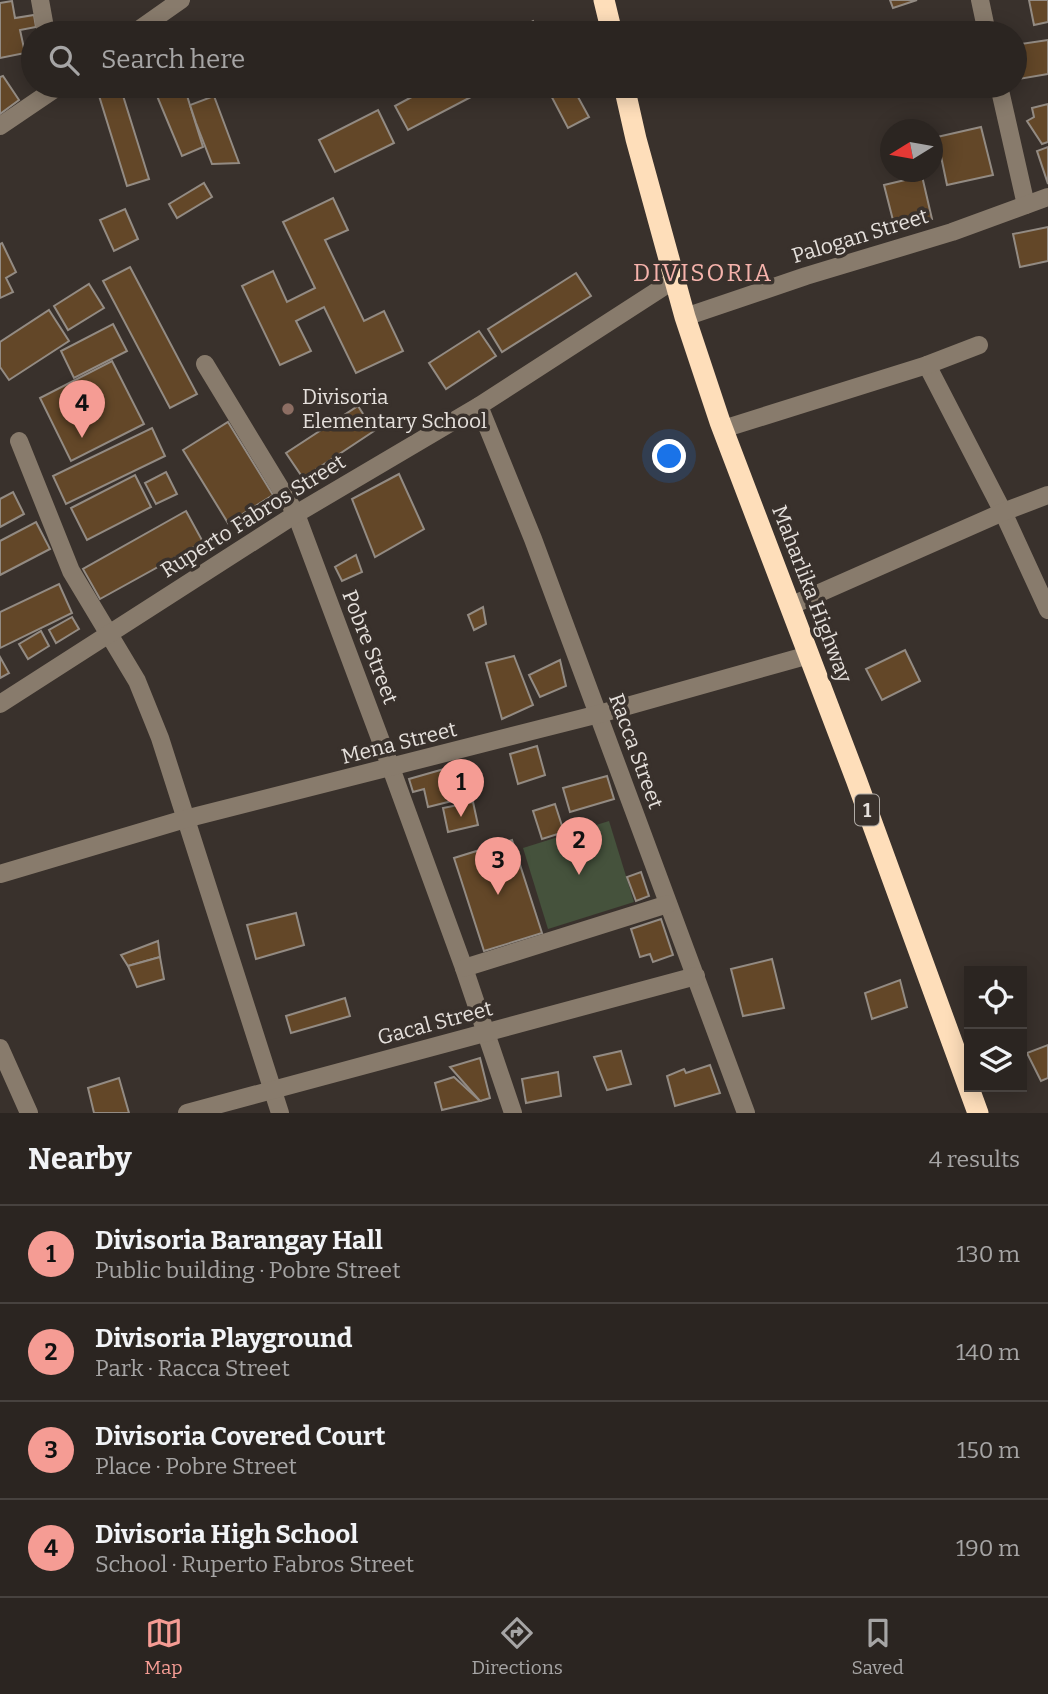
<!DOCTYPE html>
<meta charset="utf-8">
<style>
body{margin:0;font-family:Bitter,serif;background:#37312e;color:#f1f3f6}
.controls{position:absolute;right:21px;bottom:21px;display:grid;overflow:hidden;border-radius:0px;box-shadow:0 4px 18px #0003}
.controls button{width:63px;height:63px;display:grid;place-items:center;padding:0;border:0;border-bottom:2px solid #47423f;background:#2b2521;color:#f1f3f6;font:35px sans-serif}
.compass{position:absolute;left:880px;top:119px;width:63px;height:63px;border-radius:50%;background:#2b2521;box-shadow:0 4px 18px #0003;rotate:259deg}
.you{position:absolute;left:670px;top:457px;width:24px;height:24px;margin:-18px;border:5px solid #fff;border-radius:50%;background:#1a73e8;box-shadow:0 0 0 10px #1a73e833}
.badge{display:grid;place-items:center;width:46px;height:46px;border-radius:50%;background:#f59c94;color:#111;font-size:23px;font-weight:700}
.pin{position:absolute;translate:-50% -58px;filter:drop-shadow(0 2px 4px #0008)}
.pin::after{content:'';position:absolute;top:37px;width:24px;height:21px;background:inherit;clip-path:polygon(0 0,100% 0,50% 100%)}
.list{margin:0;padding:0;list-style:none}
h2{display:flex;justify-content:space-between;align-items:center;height:91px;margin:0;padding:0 28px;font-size:30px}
h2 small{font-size:23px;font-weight:400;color:#a6a5a5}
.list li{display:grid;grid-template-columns:46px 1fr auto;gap:21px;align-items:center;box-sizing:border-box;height:98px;padding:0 28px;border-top:2px solid #47423f}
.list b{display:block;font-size:26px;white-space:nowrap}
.list p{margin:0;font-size:23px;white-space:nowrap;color:#a6a5a5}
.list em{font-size:23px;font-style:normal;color:#a6a5a5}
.icon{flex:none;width:38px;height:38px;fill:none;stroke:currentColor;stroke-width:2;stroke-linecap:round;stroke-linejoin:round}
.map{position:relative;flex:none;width:1048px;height:1113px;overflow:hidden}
.search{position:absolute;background:#2b2521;box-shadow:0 4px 18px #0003;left:21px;right:21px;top:21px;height:77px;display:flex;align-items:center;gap:18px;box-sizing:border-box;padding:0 24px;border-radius:38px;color:#a6a5a5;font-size:26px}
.sheet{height:483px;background:#2b2521}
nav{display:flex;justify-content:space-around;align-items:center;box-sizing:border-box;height:98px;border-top:2px solid #47423f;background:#2b2521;font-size:19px;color:#a6a5a5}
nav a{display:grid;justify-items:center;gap:4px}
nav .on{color:#f59c94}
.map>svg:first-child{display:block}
</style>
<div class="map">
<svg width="1048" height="1113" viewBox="0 0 1048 1113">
<rect width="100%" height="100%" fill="#39312c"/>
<!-- green -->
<polygon fill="#45523c" points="609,821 634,902 548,929 523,848"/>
<!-- building -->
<g fill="#634728" stroke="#938b83" stroke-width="2">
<polygon points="890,0 917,0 893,8"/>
<polygon points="1029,0 1048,0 1048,22 1034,25"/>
<polygon points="12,1 15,18 34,15 36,27 20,30 25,53 0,58 0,3"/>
<polygon points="533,21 539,33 511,33"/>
<polygon points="1048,40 1048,74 1019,79 1015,70 1015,45"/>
<polygon points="3,76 19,100 0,114 0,77"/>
<polygon points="96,86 120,86 149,179 127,186"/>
<polygon points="182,86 184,86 203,147 182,156 157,96"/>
<polygon points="432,86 492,86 408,130 395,106"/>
<polygon points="546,86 572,86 589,117 568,128"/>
<polygon points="214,96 239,163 212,164 196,123 190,105"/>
<polygon points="1048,104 1048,142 1042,144 1027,121 1034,117 1032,108"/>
<polygon points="378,110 394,143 335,172 319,140"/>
<polygon points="981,127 993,175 947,185 937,137"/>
<polygon points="1048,147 1048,184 1037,151"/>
<polygon points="922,176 932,219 895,228 884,185"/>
<polygon points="204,183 212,197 177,218 169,204"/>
<polygon points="333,198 348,230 325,240 364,321 384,311 403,351 356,373 324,307 296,321 311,351 280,365 242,286 273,271 287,302 315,288 283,222"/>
<polygon points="125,209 138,239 114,251 100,220"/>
<polygon points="1048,227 1048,261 1020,267 1013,234"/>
<polygon points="2,243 16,272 6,278 13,292 0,298 0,244"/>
<polygon points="130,267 197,394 170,408 103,281"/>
<polygon points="576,273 591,296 502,352 488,329"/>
<polygon points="89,284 104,308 68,330 54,306"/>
<polygon points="49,310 69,341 9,380 0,367 0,342"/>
<polygon points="113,324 127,351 74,378 61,351"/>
<polygon points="479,331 496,356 446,389 429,363"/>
<polygon points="112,361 144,424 71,461 40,398"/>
<polygon points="358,406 374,431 303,478 286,453"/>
<polygon points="228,422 273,495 228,523 183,450"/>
<polygon points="152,428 165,456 66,504 53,476"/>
<polygon points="166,472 177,494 156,504 145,483"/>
<polygon points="399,474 424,529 375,557 352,499"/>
<polygon points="135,475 151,507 87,540 71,508"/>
<polygon points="13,492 24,514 0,527 0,499"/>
<polygon points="186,511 203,542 100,599 83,569"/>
<polygon points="36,522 50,549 0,575 0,541"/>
<polygon points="356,555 362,572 342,581 335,567"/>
<polygon points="59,584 72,613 0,648 0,612"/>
<polygon points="483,607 486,624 474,630 468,615"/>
<polygon points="72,617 79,629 56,643 49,630"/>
<polygon points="41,631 49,646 28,659 19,644"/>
<polygon points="905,650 920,681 882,700 866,669"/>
<polygon points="514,656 533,705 502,719 486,663"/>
<polygon points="0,657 9,673 0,678"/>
<polygon points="560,660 566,686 540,697 529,675"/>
<polygon points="537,746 545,775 518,784 510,754"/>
<polygon points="451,767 460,799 428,807 424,789 413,792 409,779"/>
<polygon points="607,776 614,799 570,812 563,788"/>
<polygon points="473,802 478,825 448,832 443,808"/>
<polygon points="555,804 564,832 542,839 533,811"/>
<polygon points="512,840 542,933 484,951 454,858"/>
<polygon points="641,872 649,896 636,901 627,877"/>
<polygon points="296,913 304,945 256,959 247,925"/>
<polygon points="661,919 673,955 653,962 650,954 640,957 631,929"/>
<polygon points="158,941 160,957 128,966 121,955"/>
<polygon points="160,957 164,979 137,987 128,966"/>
<polygon points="772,959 784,1008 743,1016 731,969"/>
<polygon points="900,980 907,1007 872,1019 865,993"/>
<polygon points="345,998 350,1016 291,1033 286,1016"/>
<polygon points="1048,1045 1048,1078 1041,1081 1027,1053"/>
<polygon points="621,1051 631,1084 607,1090 594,1057"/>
<polygon points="480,1058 490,1098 480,1101 450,1067"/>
<polygon points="710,1065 720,1093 675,1106 667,1076 684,1069 686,1073"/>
<polygon points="558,1072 561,1096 526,1103 522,1079"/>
<polygon points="454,1077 480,1101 442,1110 435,1083"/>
<polygon points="119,1078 129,1113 94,1113 88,1088"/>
</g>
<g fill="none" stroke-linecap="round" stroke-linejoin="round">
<!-- minor -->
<g stroke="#887b6c" stroke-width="18">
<polyline points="40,0 46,33"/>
<polyline points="980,0 987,33"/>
<polyline points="134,33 181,0"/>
<polyline points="999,86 1026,205"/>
<polyline points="0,126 59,86"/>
<polyline points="685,317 806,276 952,232 1048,197"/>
<polyline points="205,364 296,514 391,768 464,968 513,1113"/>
<polyline points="927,365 1003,512 1048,610"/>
<polyline points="479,406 533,539 746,1113"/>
<polyline points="723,429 927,365 979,345"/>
<polyline points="19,441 71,571 137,681 160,738 280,1113"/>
<polyline points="790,606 1003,512 1048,495"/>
<polyline points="0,704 296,514 479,406 674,280"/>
<polyline points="0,874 185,819 599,714 809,655"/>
<polyline points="464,968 668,904"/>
<polyline points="0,1048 29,1113"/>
<polyline points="187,1113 696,976"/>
</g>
<!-- highway -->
<g stroke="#fedeba" stroke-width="21">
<polyline points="604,0 612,33"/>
<polyline points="624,86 636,139 685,317 720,422 856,779 978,1113"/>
</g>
</g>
<!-- markers -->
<circle fill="#8d6e63" stroke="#39312c" stroke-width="2.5" cx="288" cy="409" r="7"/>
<g text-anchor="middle" stroke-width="7" stroke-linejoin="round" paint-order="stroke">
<!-- shield labels -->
<rect fill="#39312c" stroke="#b1aca7" stroke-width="2" x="855" y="794.5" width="24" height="31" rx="5"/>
<g font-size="19" font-weight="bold" fill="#e5e0dc">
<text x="867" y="817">1</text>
</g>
<!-- street labels -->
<g font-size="21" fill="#e5e0dc" stroke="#39312c">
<text transform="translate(860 236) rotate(-17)" y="7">Palogan Street</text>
<text transform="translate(253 516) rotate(-32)" y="7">Ruperto Fabros Street</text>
<text transform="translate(812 594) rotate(69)" y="7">Maharlika Highway</text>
<text transform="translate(370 647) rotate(69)" y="7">Pobre Street</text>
<text transform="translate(399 743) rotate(-14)" y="7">Mena Street</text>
<text transform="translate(636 751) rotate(70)" y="7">Racca Street</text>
<text transform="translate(435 1023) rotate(-15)" y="7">Gacal Street</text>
</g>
<!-- poi labels -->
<g font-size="21" fill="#e5e0dc" stroke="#39312c" text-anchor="start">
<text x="302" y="404">Divisoria<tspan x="302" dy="24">Elementary School</tspan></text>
</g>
<!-- quarter labels -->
<g font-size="24" letter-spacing="2" fill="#f6b3ac" stroke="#39312c">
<text x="703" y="281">DIVISORIA</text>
</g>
</g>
</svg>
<div class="controls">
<button><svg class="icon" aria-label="locate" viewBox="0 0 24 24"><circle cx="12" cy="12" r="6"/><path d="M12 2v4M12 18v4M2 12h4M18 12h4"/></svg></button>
<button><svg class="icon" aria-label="layers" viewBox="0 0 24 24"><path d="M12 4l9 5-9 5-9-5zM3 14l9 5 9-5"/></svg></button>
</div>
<svg class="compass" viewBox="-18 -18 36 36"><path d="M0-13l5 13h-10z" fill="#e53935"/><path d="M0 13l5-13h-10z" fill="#a6a5a5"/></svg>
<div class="you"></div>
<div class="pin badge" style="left:461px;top:817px">1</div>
<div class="pin badge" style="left:579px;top:875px">2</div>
<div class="pin badge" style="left:498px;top:895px">3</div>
<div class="pin badge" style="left:82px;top:438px">4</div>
<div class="search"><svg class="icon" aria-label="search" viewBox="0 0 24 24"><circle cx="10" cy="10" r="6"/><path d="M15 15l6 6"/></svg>Search here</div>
</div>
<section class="sheet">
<h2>Nearby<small>4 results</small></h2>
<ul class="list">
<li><span class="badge">1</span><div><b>Divisoria Barangay Hall</b><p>Public building · Pobre Street</p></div><em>130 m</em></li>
<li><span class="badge">2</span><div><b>Divisoria Playground</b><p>Park · Racca Street</p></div><em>140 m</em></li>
<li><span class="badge">3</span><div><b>Divisoria Covered Court</b><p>Place · Pobre Street</p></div><em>150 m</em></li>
<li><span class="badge">4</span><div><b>Divisoria High School</b><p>School · Ruperto Fabros Street</p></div><em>190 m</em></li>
</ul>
</section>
<nav>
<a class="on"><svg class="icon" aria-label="map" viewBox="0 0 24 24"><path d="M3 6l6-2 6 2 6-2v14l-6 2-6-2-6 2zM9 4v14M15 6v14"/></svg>Map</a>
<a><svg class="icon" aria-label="directions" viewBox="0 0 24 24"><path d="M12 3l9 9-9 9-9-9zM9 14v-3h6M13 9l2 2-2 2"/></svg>Directions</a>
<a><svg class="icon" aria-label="saved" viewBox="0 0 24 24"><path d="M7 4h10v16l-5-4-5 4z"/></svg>Saved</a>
</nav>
